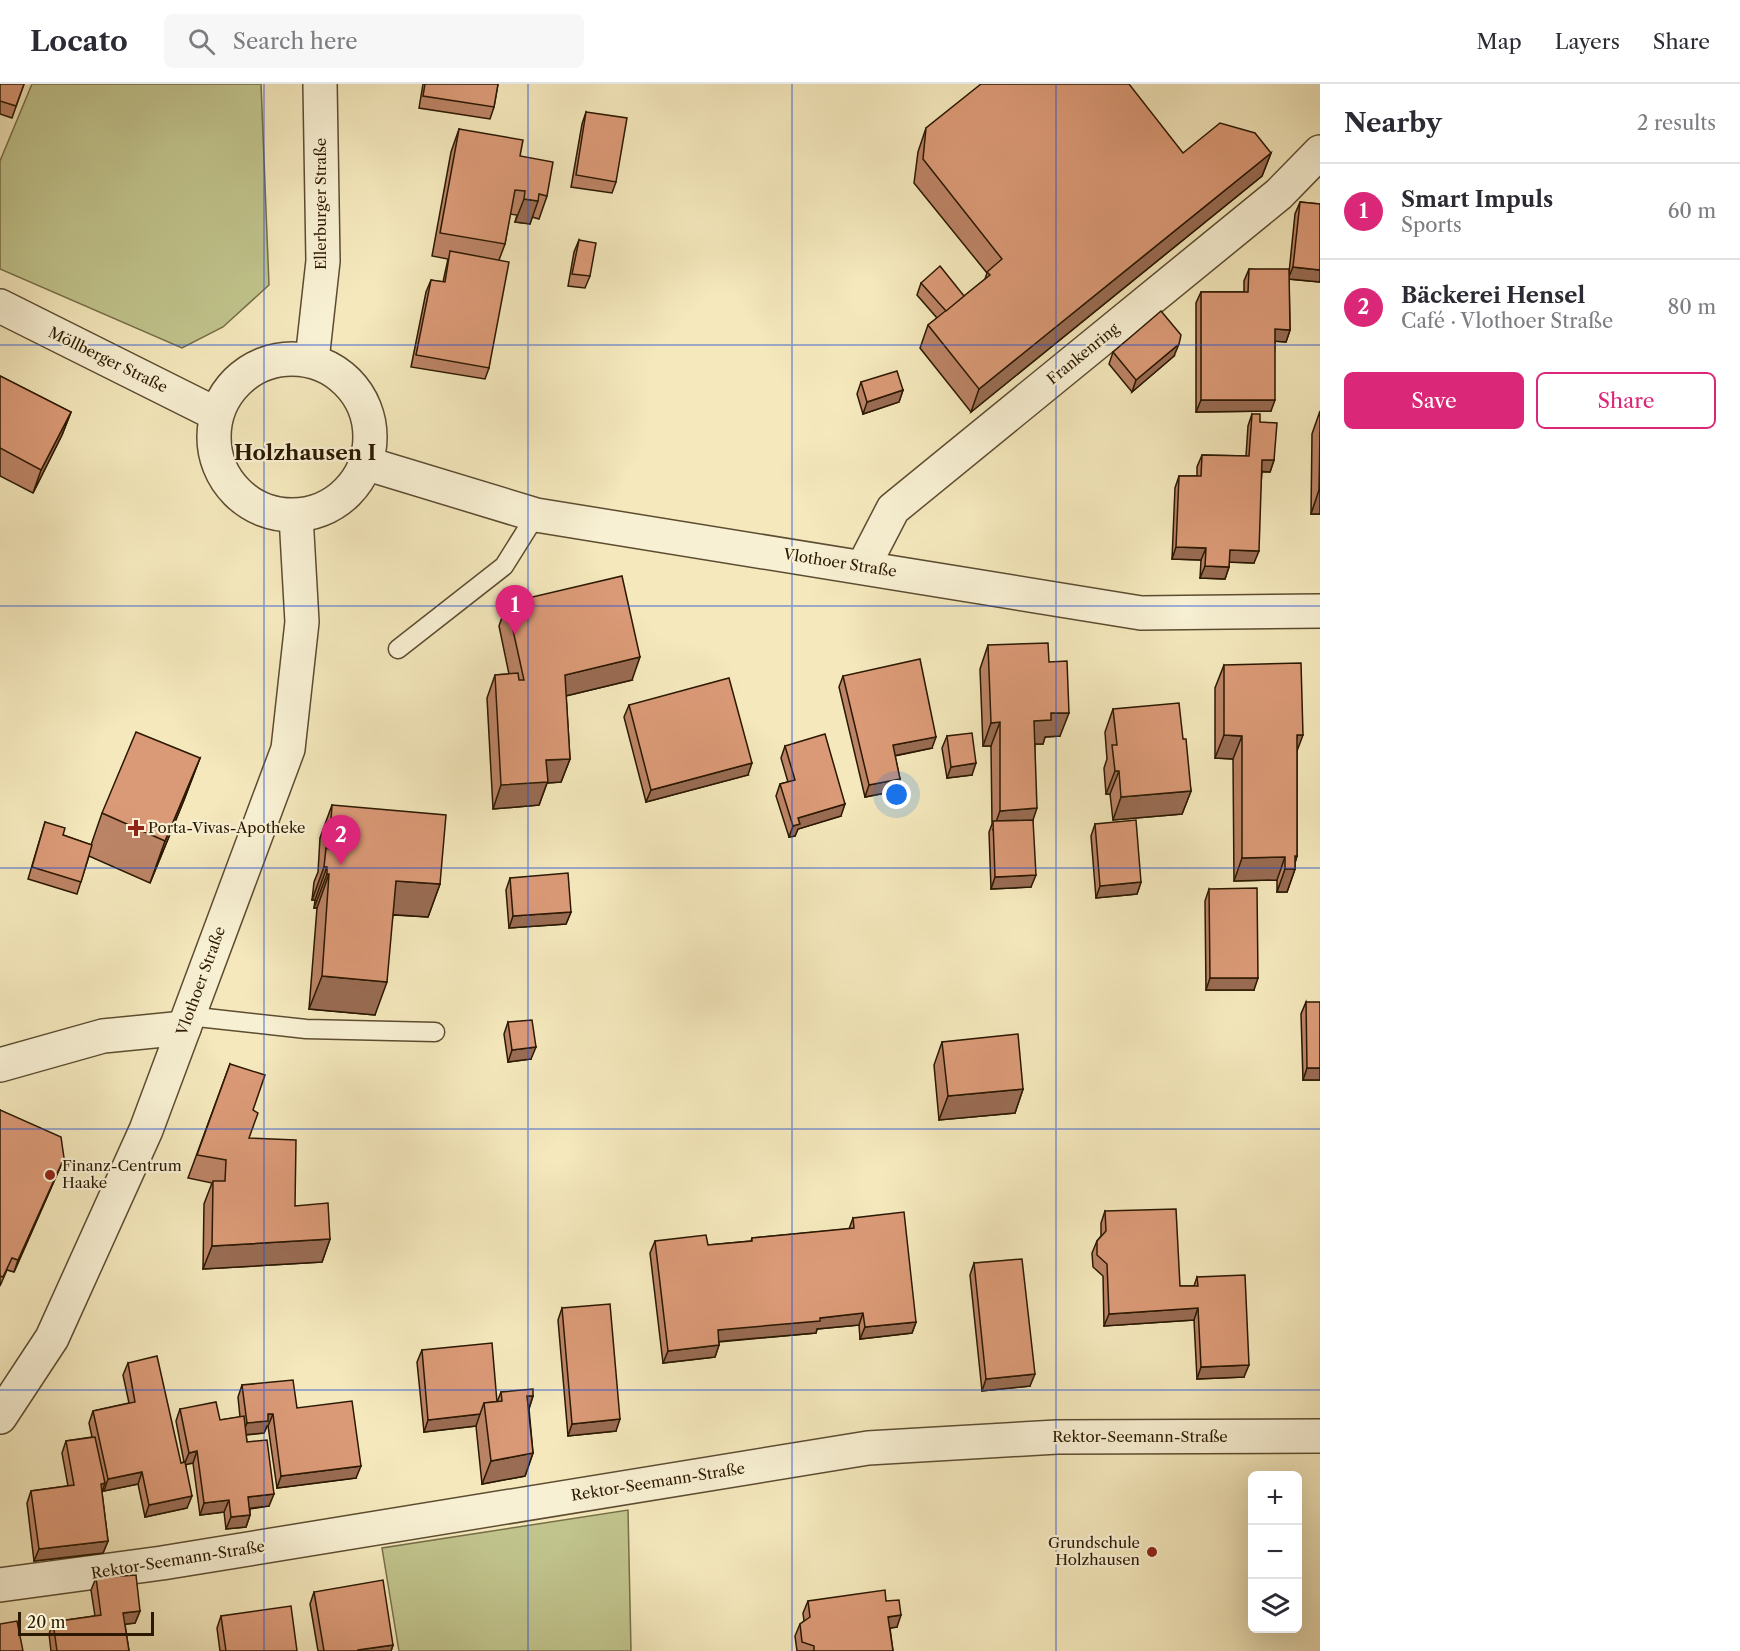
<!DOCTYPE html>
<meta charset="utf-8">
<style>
body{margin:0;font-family:"Libre Caslon Text",serif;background:#f7f7f7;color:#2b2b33}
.controls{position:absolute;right:18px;bottom:18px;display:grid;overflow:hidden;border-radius:9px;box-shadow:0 6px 24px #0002}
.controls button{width:54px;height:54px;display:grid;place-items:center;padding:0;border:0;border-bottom:2px solid #e1e1e2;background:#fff;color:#2b2b33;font:30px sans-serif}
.scale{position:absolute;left:18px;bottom:15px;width:136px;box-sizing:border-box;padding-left:6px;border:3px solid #2b1801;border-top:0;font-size:16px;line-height:21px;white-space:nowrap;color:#2b1801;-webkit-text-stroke:4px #f8f0d3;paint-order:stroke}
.you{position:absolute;left:897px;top:711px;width:21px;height:21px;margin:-15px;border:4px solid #fff;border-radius:50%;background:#1a73e8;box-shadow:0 0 0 9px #1a73e833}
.badge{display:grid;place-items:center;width:39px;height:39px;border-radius:50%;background:#db2777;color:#fff;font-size:20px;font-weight:700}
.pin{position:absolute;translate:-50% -50px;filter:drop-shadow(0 2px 3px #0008)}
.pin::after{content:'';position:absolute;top:32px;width:21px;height:18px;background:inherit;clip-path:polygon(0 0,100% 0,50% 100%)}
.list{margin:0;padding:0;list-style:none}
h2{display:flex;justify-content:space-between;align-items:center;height:78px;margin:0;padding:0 24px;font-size:26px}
h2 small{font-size:20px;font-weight:400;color:#7c7c81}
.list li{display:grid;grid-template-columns:39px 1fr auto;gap:18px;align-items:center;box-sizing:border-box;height:96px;padding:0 24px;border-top:2px solid #e1e1e2}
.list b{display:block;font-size:22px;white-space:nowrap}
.list p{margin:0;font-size:20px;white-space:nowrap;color:#7c7c81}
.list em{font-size:20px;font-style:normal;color:#7c7c81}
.actions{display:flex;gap:12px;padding:18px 24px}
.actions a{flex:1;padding:14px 0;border:2px solid #db2777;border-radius:9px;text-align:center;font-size:21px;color:#db2777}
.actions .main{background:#db2777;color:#fff}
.icon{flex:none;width:33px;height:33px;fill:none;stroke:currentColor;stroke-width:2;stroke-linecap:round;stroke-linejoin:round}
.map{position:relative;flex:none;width:1320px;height:1567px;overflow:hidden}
header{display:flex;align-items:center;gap:36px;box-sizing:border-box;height:84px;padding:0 30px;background:#fff;border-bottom:2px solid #e1e1e2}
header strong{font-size:28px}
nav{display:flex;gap:33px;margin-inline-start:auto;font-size:21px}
.search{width:420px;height:54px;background:#f7f7f7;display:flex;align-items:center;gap:15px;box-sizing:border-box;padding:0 21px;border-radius:9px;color:#7c7c81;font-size:22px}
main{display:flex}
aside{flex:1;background:#fff}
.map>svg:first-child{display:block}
</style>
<header>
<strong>Locato</strong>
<div class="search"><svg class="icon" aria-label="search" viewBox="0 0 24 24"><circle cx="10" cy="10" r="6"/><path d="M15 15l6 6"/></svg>Search here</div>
<nav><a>Map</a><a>Layers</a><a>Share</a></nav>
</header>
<main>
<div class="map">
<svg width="1320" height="1567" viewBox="0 0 1320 1567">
<rect width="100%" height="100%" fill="#f4e8bc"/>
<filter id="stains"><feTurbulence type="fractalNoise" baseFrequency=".00333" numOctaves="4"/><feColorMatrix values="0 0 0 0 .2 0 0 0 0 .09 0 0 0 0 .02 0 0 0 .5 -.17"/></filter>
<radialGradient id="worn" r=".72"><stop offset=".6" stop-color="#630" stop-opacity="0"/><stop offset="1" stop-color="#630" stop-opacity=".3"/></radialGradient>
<!-- green -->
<g fill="#c1c48d" stroke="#766e47" stroke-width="1.5">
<polygon points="32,0 261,0 269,201 223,243 182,264 0,185 0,77"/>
<polygon points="628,1426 631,1567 399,1567 382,1464"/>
</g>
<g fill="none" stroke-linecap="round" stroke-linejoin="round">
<defs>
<g id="service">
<polyline points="398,565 504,482 536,431"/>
<polyline points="188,932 306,945 435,948"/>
</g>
<g id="minor">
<polyline points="312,276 323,177 320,0"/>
<polyline points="863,483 893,425 1279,110 1320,68"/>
<polyline points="0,981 103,952 184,944"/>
<polyline points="0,1501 162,1479 868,1364 1057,1353 1320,1352"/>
</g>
<g id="tertiary">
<polyline points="0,222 216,330"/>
<circle cx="292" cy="353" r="78"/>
<polyline points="368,380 536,431 1141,529 1320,527"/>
<polyline points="0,1333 52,1254 146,1046 288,665 302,538 296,432"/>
</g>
</defs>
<!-- service casing -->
<use href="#service" stroke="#5d4c30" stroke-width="21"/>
<!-- minor casing -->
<use href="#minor" stroke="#5d4c30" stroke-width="36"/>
<!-- tertiary casing -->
<use href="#tertiary" stroke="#5d4c30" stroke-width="36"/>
<!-- service -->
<use href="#service" stroke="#f8f0d3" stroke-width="18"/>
<!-- minor -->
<use href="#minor" stroke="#f8f0d3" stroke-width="33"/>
<!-- tertiary -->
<use href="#tertiary" stroke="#f8f0d3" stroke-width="33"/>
</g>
<!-- wall -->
<g fill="#bc8466" stroke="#2b1801" stroke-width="1.5">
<polygon points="0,0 24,0 12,34 0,30"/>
<polygon points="423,0 498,0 494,23 490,35 419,24"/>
<polygon points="586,28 616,98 612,109 571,103 582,40"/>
<polygon points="926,44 1183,69 1271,69 1262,92 971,328 920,264 928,241 937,234 917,211 921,199 964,212 985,195 987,189 914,99 918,68"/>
<polygon points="459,45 520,72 547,112 539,135 532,133 530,140 515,138 517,131 510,130 505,160 499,176 489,284 485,295 411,283 426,208 431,196 443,198 448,175 432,172 451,68"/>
<polygon points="1300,118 1320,120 1320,198 1289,195 1290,246 1286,258 1275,257 1271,327 1196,328 1196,219 1201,208 1244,208 1244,197 1249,185 1289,189 1295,130"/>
<polygon points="579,156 590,192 585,204 568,202 574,168"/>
<polygon points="1113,268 1174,272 1132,308 1109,280"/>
<polygon points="0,292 71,328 62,351 33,409 0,392"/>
<polygon points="861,298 903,306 899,318 863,330 857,310"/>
<polygon points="1320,327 1320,430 1311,430 1312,350"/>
<polygon points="1252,330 1260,338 1274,376 1270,388 1262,388 1254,479 1229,478 1229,483 1225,495 1200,494 1201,476 1172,475 1175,404 1179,392 1197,392 1197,383 1202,371 1246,372 1248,342"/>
<polygon points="507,519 632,596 566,612 570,675 561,698 547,699 539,721 493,725 487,614 495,591 509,590 499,542"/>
<polygon points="988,561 1049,578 1060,652 1045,653 1043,660 1035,660 1031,803 991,805 989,748 992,740 991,662 983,662 980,585"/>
<polygon points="1224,581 1297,667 1297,772 1295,779 1295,785 1287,808 1277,808 1277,796 1234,797 1233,675 1215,674 1215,604"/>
<polygon points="843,592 932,664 895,672 900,695 895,707 865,713 839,603"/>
<polygon points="629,621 748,691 646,718 624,633"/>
<polygon points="1113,625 1183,655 1191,707 1182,730 1113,736 1110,710 1106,710 1104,684 1107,675 1105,648"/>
<polygon points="947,652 972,691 947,694 942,664"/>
<polygon points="785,662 841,732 798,745 795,752 789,753 776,712 780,700 788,698 781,674"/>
<polygon points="200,674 184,716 150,799 89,772 77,810 28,795 45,738 63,751 91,761 102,729"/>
<polygon points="332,721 440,800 428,833 393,831 375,931 309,925 317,824 314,824 315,816 312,816 314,798 318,788 320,754"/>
<polygon points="1095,740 1141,798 1137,810 1096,814 1091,752"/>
<polygon points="510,794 571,828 566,840 509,844 506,806"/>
<polygon points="1209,805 1254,906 1206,906 1205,817"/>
<polygon points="1306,918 1320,996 1303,996 1301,930"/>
<polygon points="508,938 531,975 508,978 504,950"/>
<polygon points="942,958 1023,1005 1015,1029 939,1036 934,981"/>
<polygon points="230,980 253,1026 249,1054 295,1122 330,1155 322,1178 203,1185 204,1120 212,1099 188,1094"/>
<polygon points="0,1026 64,1074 59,1086 14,1188 7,1186 0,1202"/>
<polygon points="1105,1127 1180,1202 1194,1202 1197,1193 1244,1293 1197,1295 1194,1236 1104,1242 1103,1192 1093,1183 1092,1169 1097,1157 1101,1152 1101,1139"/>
<polygon points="853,1134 916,1238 912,1249 860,1255 859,1241 817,1245 816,1249 719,1258 719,1261 715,1273 663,1279 650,1169 655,1157 708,1161 751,1157 752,1154 849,1145"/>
<polygon points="974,1179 1030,1302 982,1307 970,1191"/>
<polygon points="562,1224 616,1347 568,1352 558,1236"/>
<polygon points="422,1266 497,1318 501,1308 533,1312 529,1325 533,1369 525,1392 482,1400 476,1342 424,1348 417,1278"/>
<polygon points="128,1279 181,1379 184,1378 176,1337 180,1325 220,1336 240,1333 238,1313 242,1301 297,1324 356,1394 277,1404 268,1342 267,1342 264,1349 246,1351 247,1358 269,1422 250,1425 250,1431 246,1443 226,1445 224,1428 200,1431 193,1379 186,1380 187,1424 145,1433 138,1400 104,1407 103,1405 102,1409 108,1457 103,1469 34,1477 27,1419 31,1407 68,1402 62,1369 66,1357 92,1353 89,1339 93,1327 129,1319 123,1291"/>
<polygon points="1252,1431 1252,1473 1250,1473 1251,1435"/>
<polygon points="96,1494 140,1527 135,1539 125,1540 129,1567 51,1567 49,1550 53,1538 95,1532 91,1506"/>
<polygon points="314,1508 393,1561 391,1567 318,1567 310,1520"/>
<polygon points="808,1517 886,1517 897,1543 890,1544 893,1567 797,1567 795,1552 800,1540 804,1537 803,1529"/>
<polygon points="221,1532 297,1567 220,1567 217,1544"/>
</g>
<!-- shaded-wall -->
<g fill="#996c53" stroke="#2b1801" stroke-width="1.5">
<polygon points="1271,69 1262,92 971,328 979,305"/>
<polygon points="524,115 538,117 530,140 515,138"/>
<polygon points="1293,183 1320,186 1320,198 1288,195"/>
<polygon points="1275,245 1290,246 1286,258 1271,257"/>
<polygon points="1179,260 1174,272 1132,308 1136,296"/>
<polygon points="903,306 899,318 863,330 867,318"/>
<polygon points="1201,316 1275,316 1271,327 1196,328"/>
<polygon points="71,328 62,351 33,409 41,386"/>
<polygon points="1262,376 1274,376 1270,388 1258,387"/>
<polygon points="1319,406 1320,406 1320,430 1311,430"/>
<polygon points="1176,463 1206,464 1201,476 1172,475"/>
<polygon points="1230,466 1259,467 1254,479 1225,478"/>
<polygon points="1205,482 1229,483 1225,495 1200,494"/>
<polygon points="640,573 632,596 557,614 565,591"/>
<polygon points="1051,629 1069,629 1060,652 1045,653 1043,660 1026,660 1034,637"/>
<polygon points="1000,638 991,662 983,662 991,639"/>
<polygon points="1224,651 1242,652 1233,675 1215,674"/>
<polygon points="1297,651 1303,651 1294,675"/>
<polygon points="936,653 932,664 888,673 893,661"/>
<polygon points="200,674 184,716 150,799 165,757"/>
<polygon points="570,675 561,698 547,699 539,721 493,725 501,701 546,676"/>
<polygon points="752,679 748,691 646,718 651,706"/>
<polygon points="976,679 972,691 947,694 951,683"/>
<polygon points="1115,687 1119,687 1110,710 1106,710"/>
<polygon points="900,695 895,707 865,713 869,701"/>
<polygon points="1191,707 1182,730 1113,736 1121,713"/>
<polygon points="845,720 841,732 798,745 795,752 789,753 793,742 798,734"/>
<polygon points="1037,724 1029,748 993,746 1000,727"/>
<polygon points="1295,772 1297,772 1293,785 1295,785 1287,808 1277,808 1285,785"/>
<polygon points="1285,773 1277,796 1234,797 1242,774"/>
<polygon points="324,783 327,783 315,816 312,816"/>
<polygon points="327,790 329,790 317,824 314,824"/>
<polygon points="1036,791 1031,803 991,805 995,793"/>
<polygon points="396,797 440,800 428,833 384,830"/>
<polygon points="1141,798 1137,810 1096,814 1100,802"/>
<polygon points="571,828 566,840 509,844 513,832"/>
<polygon points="322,892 387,898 375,931 309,925"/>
<polygon points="1210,894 1258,894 1254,906 1206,906"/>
<polygon points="536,963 531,975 508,978 512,966"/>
<polygon points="1307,984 1320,984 1320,996 1303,996"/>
<polygon points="1023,1005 1015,1029 939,1036 948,1012"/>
<polygon points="64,1074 59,1086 14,1188 18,1176"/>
<polygon points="330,1155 322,1178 203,1185 212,1162"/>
<polygon points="1198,1224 1194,1236 1104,1242 1109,1230"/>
<polygon points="863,1229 859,1241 817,1245 816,1249 713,1258 718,1246"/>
<polygon points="916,1238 912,1249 860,1255 865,1243"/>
<polygon points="719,1261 715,1273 663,1279 668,1267"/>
<polygon points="1249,1281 1244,1293 1197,1295 1201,1283"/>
<polygon points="1035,1290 1030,1302 982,1307 986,1295"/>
<polygon points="527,1312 533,1312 525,1336"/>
<polygon points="268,1330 273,1330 268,1342 267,1342 264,1349 242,1351 247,1339"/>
<polygon points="480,1330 476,1342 424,1348 428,1336"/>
<polygon points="620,1335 616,1347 568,1352 572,1340"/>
<polygon points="197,1367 193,1379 184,1381 189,1369"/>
<polygon points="533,1369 525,1392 482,1400 491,1377"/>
<polygon points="361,1382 356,1394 277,1404 281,1392"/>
<polygon points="142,1388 138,1400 104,1407 108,1395"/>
<polygon points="105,1399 101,1411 101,1400"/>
<polygon points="274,1410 269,1422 244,1425 248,1413"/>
<polygon points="192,1412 187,1424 145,1433 149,1421"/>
<polygon points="229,1416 224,1428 200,1431 204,1419"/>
<polygon points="250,1431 246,1443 226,1445 231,1433"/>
<polygon points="108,1457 103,1469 34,1477 39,1465"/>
<polygon points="140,1527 135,1539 119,1541 123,1529"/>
<polygon points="901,1531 897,1543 884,1545 888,1533"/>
<polygon points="393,1561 391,1567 358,1567 358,1566"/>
</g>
<!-- building -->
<g fill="#db9a77" stroke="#2b1801" stroke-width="1.5">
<polygon points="0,0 24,0 16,22 0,17"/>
<polygon points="425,0 498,0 494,23 423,12"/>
<polygon points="981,0 1129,0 1183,69 1220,39 1255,49 1271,69 979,305 928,241 990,191 987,188 1002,175 923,75 926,44"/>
<polygon points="586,28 627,34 616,98 576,91"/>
<polygon points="459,45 523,56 520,72 553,78 547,112 539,110 538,117 524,115 525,107 515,106 505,160 440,149"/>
<polygon points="1300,118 1320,120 1320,186 1293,183"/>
<polygon points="579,156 596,159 590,192 572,190"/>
<polygon points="450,167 509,178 489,284 416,271 431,196 445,198"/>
<polygon points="940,182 964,212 946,227 921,199"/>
<polygon points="1249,185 1289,185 1290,246 1275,245 1275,316 1201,316 1201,208 1248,208"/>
<polygon points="1161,227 1181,251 1179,260 1136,296 1113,268"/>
<polygon points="897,287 903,306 867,318 861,298"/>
<polygon points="0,292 71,328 41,386 0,364"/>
<polygon points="1252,330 1260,330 1260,338 1277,339 1274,376 1262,376 1259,467 1230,466 1229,483 1205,482 1206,464 1176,463 1179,392 1201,392 1202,371 1249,372"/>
<polygon points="1320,348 1320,406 1319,406"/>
<polygon points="622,492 640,573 565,591 570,675 546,676 548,698 501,701 495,591 518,589 519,596 524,596 507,519"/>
<polygon points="1048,559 1049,578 1067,577 1069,629 1051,629 1051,636 1034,637 1037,724 1000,727 1000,638 991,639 988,561"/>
<polygon points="920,575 936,653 893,661 900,695 869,701 843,592"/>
<polygon points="1301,579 1303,651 1297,651 1297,772 1295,772 1295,785 1285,785 1285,773 1242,774 1242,652 1224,651 1224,581"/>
<polygon points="729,594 752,679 651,706 629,621"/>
<polygon points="1179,619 1183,655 1186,655 1191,707 1121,713 1119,687 1115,687 1112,661 1117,661 1113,625"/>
<polygon points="136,648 200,674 165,757 102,729"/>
<polygon points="972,649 976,679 951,683 947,652"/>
<polygon points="825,650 845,720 798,734 800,740 793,742 780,700 795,696 785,662"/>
<polygon points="332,721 446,731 440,800 396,797 387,898 322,892 329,790 327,790 327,783 324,783 326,764 329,765"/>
<polygon points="1033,736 1036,791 995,793 993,737"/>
<polygon points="1136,736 1141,798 1100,802 1095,740"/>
<polygon points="45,738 65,744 63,751 92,761 81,798 32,783"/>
<polygon points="568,789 571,828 513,832 510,794"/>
<polygon points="1257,804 1258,894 1210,894 1209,805"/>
<polygon points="1306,918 1320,918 1320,984 1307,984"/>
<polygon points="532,936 536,963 512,966 508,938"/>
<polygon points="1018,950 1023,1005 948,1012 942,958"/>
<polygon points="230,980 265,991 253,1026 258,1029 249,1054 296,1056 295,1122 328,1119 330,1155 212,1162 213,1097 225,1097 226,1076 197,1071"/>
<polygon points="0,1026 61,1053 64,1074 18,1176 12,1174 3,1193 0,1192"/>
<polygon points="1176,1125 1180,1202 1198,1202 1197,1193 1245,1191 1249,1281 1201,1283 1198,1224 1109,1230 1107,1180 1097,1171 1097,1157 1106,1147 1105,1127"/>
<polygon points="904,1128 916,1238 865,1243 863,1229 820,1234 820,1237 718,1246 719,1261 668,1267 655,1157 706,1151 708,1161 752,1157 752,1154 854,1144 853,1134"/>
<polygon points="1022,1175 1035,1290 986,1295 974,1179"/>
<polygon points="610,1220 620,1335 572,1340 562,1224"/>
<polygon points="492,1259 497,1318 484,1319 480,1330 428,1336 422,1266"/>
<polygon points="157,1272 181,1379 185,1378 192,1412 149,1421 142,1388 108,1395 93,1327 135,1318 128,1279"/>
<polygon points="293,1296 297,1324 352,1317 361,1382 281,1392 273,1330 268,1330 268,1337 247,1339 242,1301"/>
<polygon points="533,1305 533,1312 527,1312 533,1369 491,1377 484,1319 502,1317 501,1308"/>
<polygon points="216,1318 220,1336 244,1332 247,1358 267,1356 274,1410 248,1413 250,1431 231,1433 229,1416 204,1419 197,1367 189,1369 180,1325"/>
<polygon points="95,1353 105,1399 101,1400 108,1457 39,1465 31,1407 74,1401 66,1357"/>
<polygon points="136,1491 140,1527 123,1529 129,1567 57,1567 53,1538 101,1531 96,1494"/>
<polygon points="383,1496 393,1561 358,1566 358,1567 324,1567 314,1508"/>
<polygon points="885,1506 886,1517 899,1516 901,1531 888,1533 893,1567 814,1567 814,1562 802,1558 800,1540 810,1533 808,1517"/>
<polygon points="291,1522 297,1567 226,1567 221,1532"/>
<polygon points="17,1537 23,1567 0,1567 0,1540"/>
</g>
<!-- grid -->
<path fill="none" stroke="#1d4ed8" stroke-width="1.5" stroke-opacity="0.55" d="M264,0V1567M528,0V1567M792,0V1567M1056,0V1567M0,261H1320M0,522H1320M0,784H1320M0,1045H1320M0,1306H1320"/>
<!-- markers -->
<g fill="#8f2418" stroke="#f8f0d3" stroke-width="2">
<path d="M133 735h6v6h6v6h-6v6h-6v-6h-6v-6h6z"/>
<circle cx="50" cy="1091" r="6"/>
<circle cx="1152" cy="1468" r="6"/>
</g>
<g text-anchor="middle" stroke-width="4.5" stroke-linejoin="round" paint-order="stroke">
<!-- street labels -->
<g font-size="15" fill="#2b1801" stroke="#f8f0d3">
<text transform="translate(321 120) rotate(-90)" y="5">Ellerburger Straße</text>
<text transform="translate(1083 270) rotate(-39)" y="5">Frankenring</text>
<text transform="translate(108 276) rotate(26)" y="5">Möllberger Straße</text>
<text transform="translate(840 479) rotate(9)" y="5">Vlothoer Straße</text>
<text transform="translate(201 897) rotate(-70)" y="5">Vlothoer Straße</text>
<text x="1140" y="1358">Rektor-Seemann-Straße</text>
<text transform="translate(658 1398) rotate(-9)" y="5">Rektor-Seemann-Straße</text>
<text transform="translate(178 1476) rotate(-9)" y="5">Rektor-Seemann-Straße</text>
</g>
<!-- poi labels -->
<g font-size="15" fill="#2b1801" stroke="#f8f0d3" text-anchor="start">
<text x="148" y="749">Porta-Vivas-Apotheke</text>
<text x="62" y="1087">Finanz-Centrum<tspan x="62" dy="17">Haake</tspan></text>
<text x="1140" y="1464" text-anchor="end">Grundschule<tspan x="1140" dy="17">Holzhausen</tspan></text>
</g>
<!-- district labels -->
<g font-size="21" font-weight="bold" fill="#2b1801" stroke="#f8f0d3">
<text x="305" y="376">Holzhausen I</text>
</g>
</g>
<rect width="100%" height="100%" filter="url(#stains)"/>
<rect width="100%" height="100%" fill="url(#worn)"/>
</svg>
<div class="controls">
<button>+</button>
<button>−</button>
<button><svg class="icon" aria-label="layers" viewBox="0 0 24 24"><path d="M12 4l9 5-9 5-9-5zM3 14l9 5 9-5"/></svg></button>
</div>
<div class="scale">20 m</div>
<div class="you"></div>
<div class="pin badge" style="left:515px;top:551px">1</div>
<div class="pin badge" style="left:341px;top:781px">2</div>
</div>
<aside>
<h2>Nearby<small>2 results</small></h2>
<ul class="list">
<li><span class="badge">1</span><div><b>Smart Impuls</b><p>Sports</p></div><em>60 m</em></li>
<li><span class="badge">2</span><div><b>Bäckerei Hensel</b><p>Café · Vlothoer Straße</p></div><em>80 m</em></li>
</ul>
<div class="actions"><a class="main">Save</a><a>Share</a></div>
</aside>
</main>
